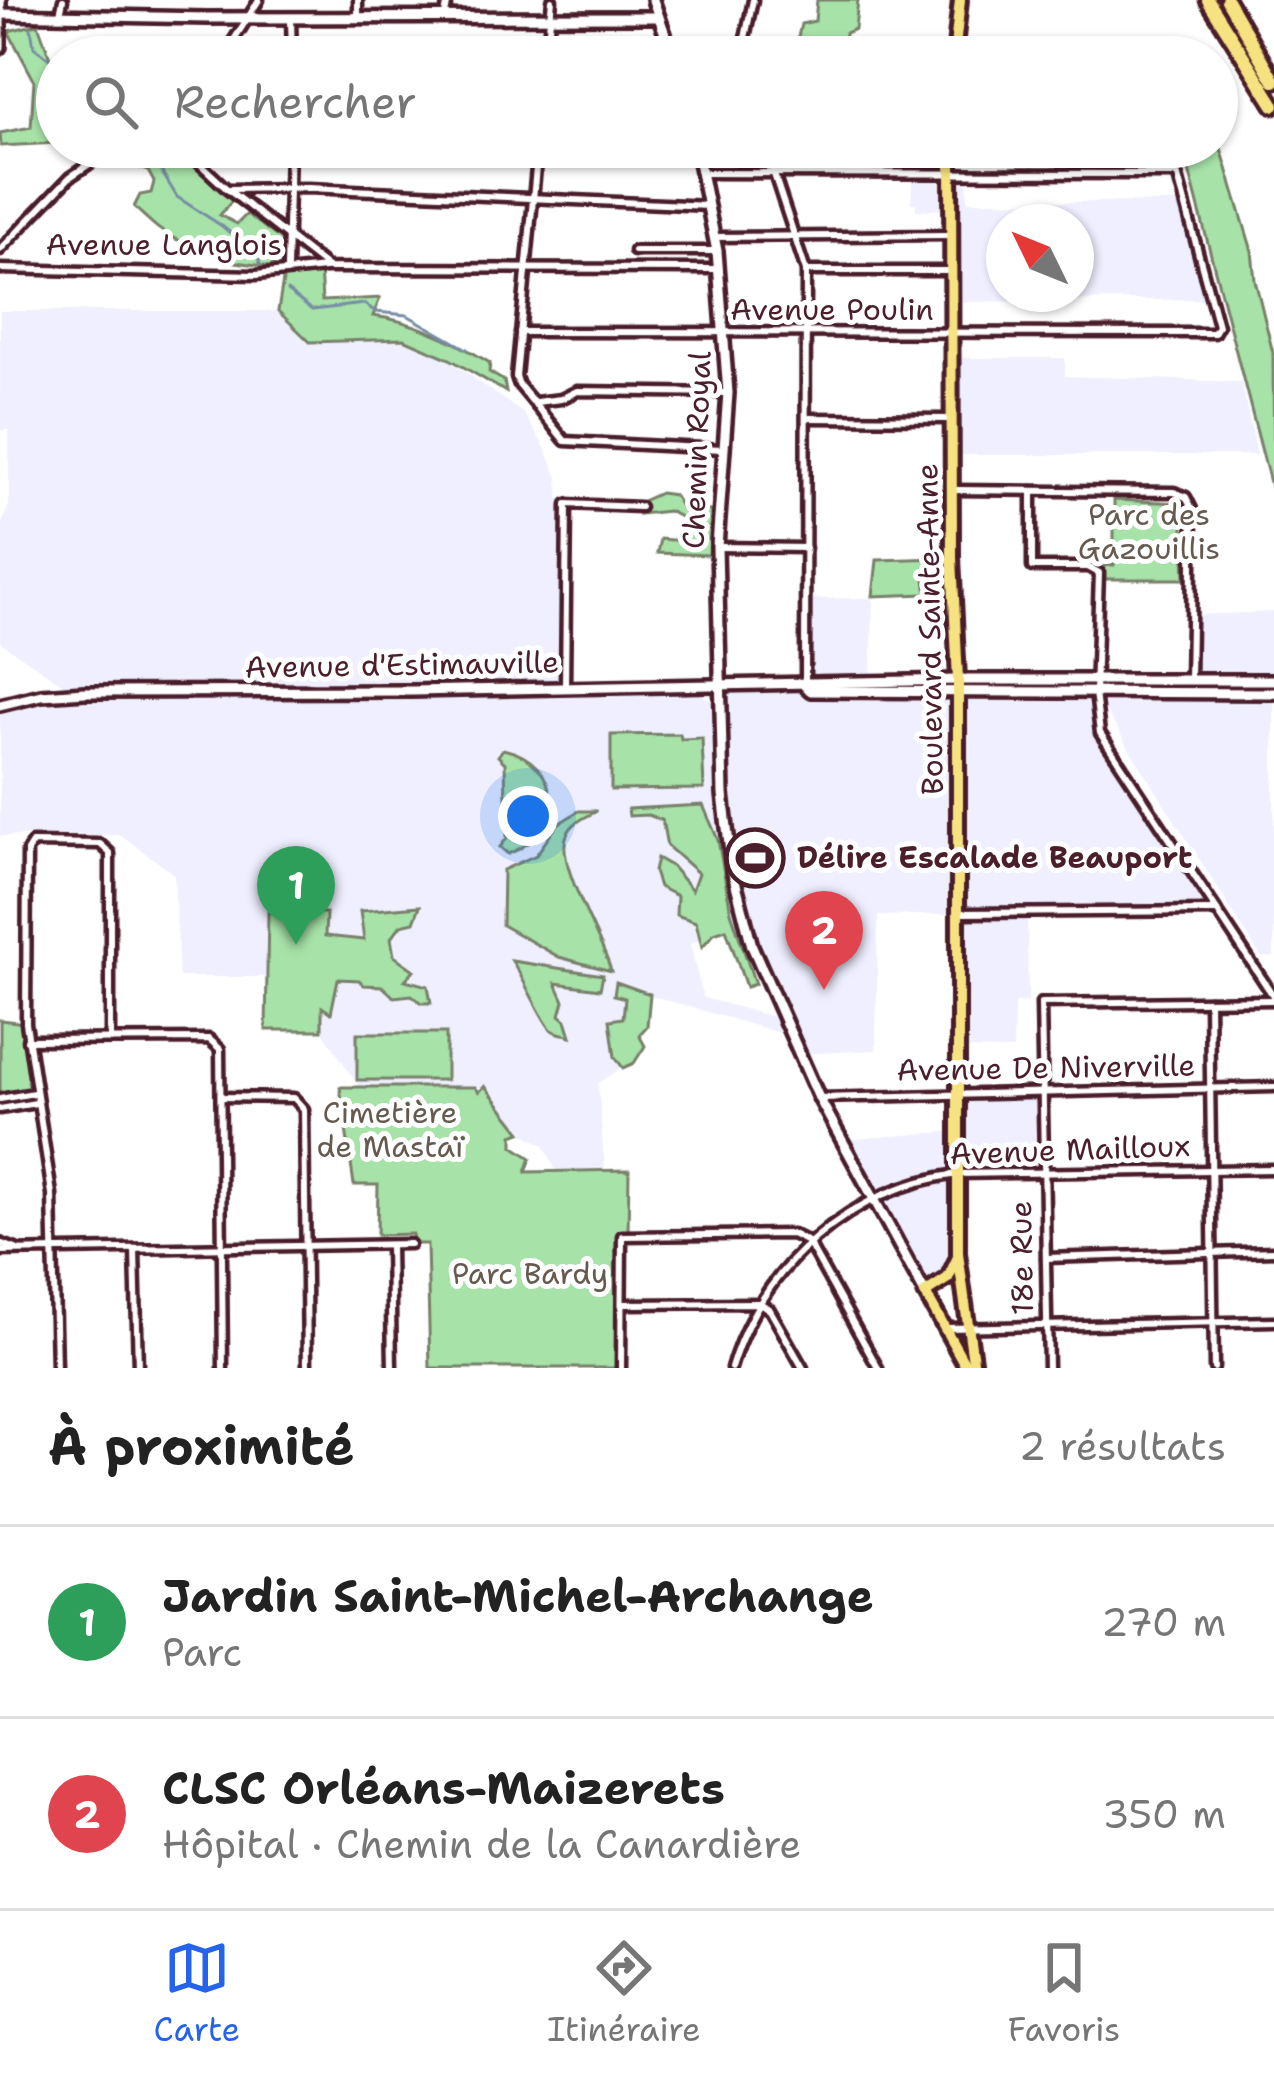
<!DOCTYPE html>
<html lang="fr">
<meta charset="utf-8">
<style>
body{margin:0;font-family:"Shantell Sans",sans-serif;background:#f2f2f2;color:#222}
.compass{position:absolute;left:986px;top:204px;width:108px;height:108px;border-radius:50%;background:#fff;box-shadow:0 3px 9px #0004;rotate:313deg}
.you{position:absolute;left:528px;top:816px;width:42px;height:42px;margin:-30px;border:9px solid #fff;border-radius:50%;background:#1a73e8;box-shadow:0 0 0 18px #1a73e833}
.badge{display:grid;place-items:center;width:78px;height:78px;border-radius:50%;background:#2563eb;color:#fff;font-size:39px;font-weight:700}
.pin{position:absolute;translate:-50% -99px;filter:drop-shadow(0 3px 6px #0008)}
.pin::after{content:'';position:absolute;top:63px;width:42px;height:36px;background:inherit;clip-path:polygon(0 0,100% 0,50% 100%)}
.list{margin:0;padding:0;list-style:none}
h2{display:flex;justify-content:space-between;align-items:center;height:156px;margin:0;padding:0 48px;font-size:51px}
h2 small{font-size:39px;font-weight:400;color:#767676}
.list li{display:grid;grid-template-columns:78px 1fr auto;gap:36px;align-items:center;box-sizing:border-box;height:192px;padding:0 48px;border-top:3px solid #e0e0e0}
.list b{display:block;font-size:45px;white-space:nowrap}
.list p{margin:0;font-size:39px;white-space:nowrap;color:#767676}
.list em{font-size:39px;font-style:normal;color:#767676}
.icon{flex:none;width:66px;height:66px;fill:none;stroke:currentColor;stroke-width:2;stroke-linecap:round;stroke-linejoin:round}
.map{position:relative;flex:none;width:1274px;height:1368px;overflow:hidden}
.search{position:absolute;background:#fff;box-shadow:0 3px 9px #0004;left:36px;right:36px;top:36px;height:132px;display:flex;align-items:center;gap:30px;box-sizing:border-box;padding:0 42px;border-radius:66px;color:#767676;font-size:45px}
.sheet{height:540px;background:#fff}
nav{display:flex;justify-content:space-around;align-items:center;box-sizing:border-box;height:168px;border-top:3px solid #e0e0e0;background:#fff;font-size:33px;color:#767676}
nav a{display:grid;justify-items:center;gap:6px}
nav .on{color:#2563eb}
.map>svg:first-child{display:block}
</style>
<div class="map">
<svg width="1274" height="1368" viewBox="0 0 1274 1368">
<rect width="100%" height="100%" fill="#fff"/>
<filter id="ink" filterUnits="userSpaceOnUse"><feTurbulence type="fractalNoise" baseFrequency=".00833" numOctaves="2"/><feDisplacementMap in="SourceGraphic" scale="24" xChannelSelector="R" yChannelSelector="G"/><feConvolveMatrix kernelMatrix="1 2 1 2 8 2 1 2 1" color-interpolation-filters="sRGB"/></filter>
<g filter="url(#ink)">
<!-- built -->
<g fill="#efefff" fill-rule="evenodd">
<path d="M913,173L967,174L968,201L1191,203L1218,299L952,302L951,209L916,210V203H911ZM1004,222H1076V294H1004Z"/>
<polygon points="0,311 278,311 307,342 404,339 436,351 524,414 544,446 558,477 560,504 567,504 565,687 85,692 63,684 0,642 0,529 9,505 9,430 0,430"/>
<polygon points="952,358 1065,358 1065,376 1241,382 1257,455 951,455"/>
<polygon points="873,598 871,682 1096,683 1109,746 1218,911 1027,912 1028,1002 1014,1003 1013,1050 956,1049 956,914 878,916 876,1050 799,1054 762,970 732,869 720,685 805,686 806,599"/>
<polygon points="1274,612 1274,678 1190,683 1193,615"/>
<polygon points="700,694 711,701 717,812 739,924 690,944 703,998 777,1018 783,1034 649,995 640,1032 646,1050 598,1084 605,1171 557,1173 544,1145 521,1132 489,1087 359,1087 322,1030 266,1030 266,977 179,977 174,874 121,835 0,836 0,711 19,706 71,699"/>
<polygon points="1103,697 1274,699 1274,957 1261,957 1102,705"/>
<polygon points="1043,1091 1044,1172 958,1175 955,1266 925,1293 839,1140 957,1131 957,1093"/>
</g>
<!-- green -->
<g fill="#a7e2a8" stroke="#78806a" stroke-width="3">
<polygon points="817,0 858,0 855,29 845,33 844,46 796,46 801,24 815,21"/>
<polygon points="38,24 57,77 45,123 57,129 57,143 1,146 0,133 31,127 34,80 8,31"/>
<polygon points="1217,135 1252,251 1255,280 1273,353 1274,498 1183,147 1217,147"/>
<path d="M174,147L191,159L232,201L220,215L237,224L247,214L283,241L287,254L270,267L221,260L218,245C172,245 166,236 134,207L140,195L151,193L154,182L148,171L130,164L123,148Z"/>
<path d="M320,268L322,301L380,298L373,316C415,321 455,341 490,363L489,372L504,381L506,392L450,359L404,339L310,342L278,311L284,274Z"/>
<polygon points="660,493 674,495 682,508 711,511 709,555 657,553 660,539 685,541 686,520 668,511 639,514 640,502"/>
<polygon points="1114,500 1182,503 1185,579 1105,579 1104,566 1114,565"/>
<polygon points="941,558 941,571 924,572 927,594 873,596 877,560"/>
<polygon points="680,734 681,739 702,738 704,789 611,790 611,735"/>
<path d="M503,749C565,763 566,833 508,854L500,847L507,838L505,763L498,756Z"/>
<polygon points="703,805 718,840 731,912 755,984 746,987 726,929 714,933 702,947 696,922 676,915 677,896 659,887 654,872 657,858 671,866 692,890 698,873 667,846 662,820 648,815 629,816 628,809"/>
<path d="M579,811H597C586,817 572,822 567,835C554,862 604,942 611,971L559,957L502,925L503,870L536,855L558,824Z"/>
<polygon points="420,906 414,922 401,925 391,938 394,956 414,970 405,980 428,986 431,1003 421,1003 412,995 394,997 382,986 364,985 359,980 338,979 331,1013 322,1007 322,1030 266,1030 268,912 326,913 325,936 364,940 360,911"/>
<path d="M512,961L603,975L600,989L556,983L564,1001L560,1015L566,1020L571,1036C565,1034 558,1034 552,1030C544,1025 523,977 512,961Z"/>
<polygon points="616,982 650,994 647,1026 639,1035 645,1046 634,1063 623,1068 615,1057 610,1020 623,1018 625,998 614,995"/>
<polygon points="0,1020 26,1023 34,1093 0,1099"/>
<rect x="357" y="1033" width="89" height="47"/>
<polygon points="485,1086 521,1132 513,1135 513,1146 531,1158 526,1172 629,1170 628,1236 623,1236 621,1368 430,1368 427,1244 414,1244 412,1234 377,1235 378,1185 354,1185 340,1087 475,1087 479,1092"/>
</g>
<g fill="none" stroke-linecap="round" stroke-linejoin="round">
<!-- stream -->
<g stroke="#778da5" stroke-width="3">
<polyline points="31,28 34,47 52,61"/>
<polyline points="149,151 177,197 222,226 258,257 260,264"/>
<polyline points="287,291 312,310 364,304 376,312 407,315 467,349"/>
</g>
<defs>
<g id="street">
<polyline points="60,14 63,0"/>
<polyline points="445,15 448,0"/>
<polyline points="358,17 358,0"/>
<polyline points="291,19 292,57"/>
<polyline points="671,48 1144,57"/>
<polyline points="223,57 259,0"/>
<polyline points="546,57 552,0"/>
<polyline points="741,57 753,0"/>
<polyline points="182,147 227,189 328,268 718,269"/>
<polyline points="538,147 516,377 519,385 565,441 722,449"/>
<polyline points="621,147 696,148"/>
<polyline points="765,147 806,271 805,682"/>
<polyline points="702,173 1177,174"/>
<polyline points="227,189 308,188 709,206"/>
<polyline points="715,237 952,235"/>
<polyline points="0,250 70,177 115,147"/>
<polyline points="634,251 717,251"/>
<polyline points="0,269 256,275 325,268"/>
<polyline points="287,269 290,147"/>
<polyline points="806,271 952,271"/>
<polyline points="520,332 1214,333 1218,326 1170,147"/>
<polyline points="536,402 561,399 577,391 728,393"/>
<polyline points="806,418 950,419"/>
<polyline points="954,490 1174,492 1186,497 1193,511 1190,680"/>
<polyline points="1032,491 1032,567 1088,567 1099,573 1095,693 1100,733 1274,997"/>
<polyline points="717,547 806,548"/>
<polyline points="565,687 567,504 640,507"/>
<polyline points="960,913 1217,911"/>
<polyline points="1209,1001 1214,1368"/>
<polyline points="27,1040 209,1039 220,1049 223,1368"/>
<polyline points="221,1097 294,1098 304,1109 307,1368"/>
<polyline points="819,1098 1274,1087"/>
<polyline points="0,1099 34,1093"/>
<polyline points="0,1109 36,1103"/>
<polyline points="808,1242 878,1368"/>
<polyline points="0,1243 16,1249"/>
<polyline points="390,1246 392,1368"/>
<polyline points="135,1250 138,1368"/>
<polyline points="0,1251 410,1244"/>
<polyline points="1046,1258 1274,1251"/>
<polyline points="623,1304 760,1303 770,1310 803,1368"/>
<polyline points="948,1328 1274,1321"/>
<polyline points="56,1368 52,1194 26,1023 27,851 32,843 100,844 110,853 110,1039"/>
<polyline points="621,1368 622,1236 792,1234 808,1242"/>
<path d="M731,1368C762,1265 851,1188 958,1174L1274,1169"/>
<polyline points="1048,1368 1041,1003 1274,1000"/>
</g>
<g id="secondary">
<polyline points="653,0 673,57"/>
<polyline points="0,14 207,18 657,17"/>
<polyline points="0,47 0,0"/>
<polyline points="696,147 717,251 728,393 717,547 723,794 732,869 752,946 819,1098 925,1293"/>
<polyline points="805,686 811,691 1274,693"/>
<polyline points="0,705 41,695 85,692 412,691 958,680 1274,680"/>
</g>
<g id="primary">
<polyline points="954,57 960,0"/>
<polyline points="951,147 952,558 958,680 958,1253 974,1368"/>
<polyline points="958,1257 948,1278 925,1293 967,1368"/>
</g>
<g id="highway">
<polyline points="1208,0 1274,105"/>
<polyline points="1227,0 1274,81"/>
</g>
</defs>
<!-- street casing -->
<use href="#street" stroke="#4a1f2b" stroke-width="15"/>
<!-- secondary casing -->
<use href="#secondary" stroke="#4a1f2b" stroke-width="18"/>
<!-- primary casing -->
<use href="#primary" stroke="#4a1f2b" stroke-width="20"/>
<!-- highway casing -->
<use href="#highway" stroke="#4a1f2b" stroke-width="21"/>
<!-- street -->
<use href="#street" stroke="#fff" stroke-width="6"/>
<!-- secondary -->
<use href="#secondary" stroke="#fff" stroke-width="9"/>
<!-- primary -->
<use href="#primary" stroke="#f7e281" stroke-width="10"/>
<!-- highway -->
<use href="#highway" stroke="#f7e281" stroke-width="12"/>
</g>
</g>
<!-- icons -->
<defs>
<symbol id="stadium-ring" viewBox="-11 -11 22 22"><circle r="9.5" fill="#fff" stroke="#4a1f2b" stroke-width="1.5"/><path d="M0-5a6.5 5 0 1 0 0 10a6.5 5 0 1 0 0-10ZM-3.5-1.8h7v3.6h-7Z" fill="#4a1f2b"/></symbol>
</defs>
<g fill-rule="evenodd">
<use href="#stadium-ring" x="722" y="825" width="66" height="66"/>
</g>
<g text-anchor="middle" stroke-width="10" stroke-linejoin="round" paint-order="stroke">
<!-- street labels -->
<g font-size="30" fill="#4a1f2b" stroke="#fff">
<text x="164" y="255">Avenue Langlois</text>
<text x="832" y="320">Avenue Poulin</text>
<text transform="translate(697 450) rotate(-88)" y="10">Chemin Royal</text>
<text transform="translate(930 629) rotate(-91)" y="10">Boulevard Sainte-Anne</text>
<text transform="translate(402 665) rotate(-1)" y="10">Avenue d'Estimauville</text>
<text transform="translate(1046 1068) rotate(-1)" y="10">Avenue De Niverville</text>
<text transform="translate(1070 1150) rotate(-2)" y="10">Avenue Mailloux</text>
<text transform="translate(1022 1258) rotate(-91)" y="10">18e Rue</text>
</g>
<!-- park labels -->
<g font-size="30" fill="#665a50" stroke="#fff">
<text x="1149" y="525">Parc des<tspan x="1149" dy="34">Gazouillis</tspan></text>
<text x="390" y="1123">Cimetière<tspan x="390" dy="34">de Mastaï</tspan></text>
<text x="530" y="1284">Parc Bardy</text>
</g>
<!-- poi labels -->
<g font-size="30" font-weight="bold" fill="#4a1f2b" stroke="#fff" text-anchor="start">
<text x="797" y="868">Délire Escalade Beauport</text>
</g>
</g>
</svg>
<svg class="compass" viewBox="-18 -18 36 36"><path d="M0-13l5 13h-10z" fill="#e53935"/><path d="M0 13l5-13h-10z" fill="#767676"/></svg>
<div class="you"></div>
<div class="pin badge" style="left:296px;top:945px;background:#2e9e5b">1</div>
<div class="pin badge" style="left:824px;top:990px;background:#e0444e">2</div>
<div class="search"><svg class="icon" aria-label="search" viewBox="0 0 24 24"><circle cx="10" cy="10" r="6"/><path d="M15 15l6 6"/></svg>Rechercher</div>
</div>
<section class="sheet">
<h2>À proximité<small>2 résultats</small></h2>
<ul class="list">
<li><span class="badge" style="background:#2e9e5b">1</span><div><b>Jardin Saint-Michel-Archange</b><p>Parc</p></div><em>270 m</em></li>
<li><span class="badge" style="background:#e0444e">2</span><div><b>CLSC Orléans-Maizerets</b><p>Hôpital · Chemin de la Canardière</p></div><em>350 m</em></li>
</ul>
</section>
<nav>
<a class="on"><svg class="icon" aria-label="map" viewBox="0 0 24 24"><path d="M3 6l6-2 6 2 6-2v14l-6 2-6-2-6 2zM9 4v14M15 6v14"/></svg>Carte</a>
<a><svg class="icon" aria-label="directions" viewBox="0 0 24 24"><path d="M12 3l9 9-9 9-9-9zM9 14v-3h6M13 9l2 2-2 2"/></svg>Itinéraire</a>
<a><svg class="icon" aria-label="saved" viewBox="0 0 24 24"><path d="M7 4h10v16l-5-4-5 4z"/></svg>Favoris</a>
</nav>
